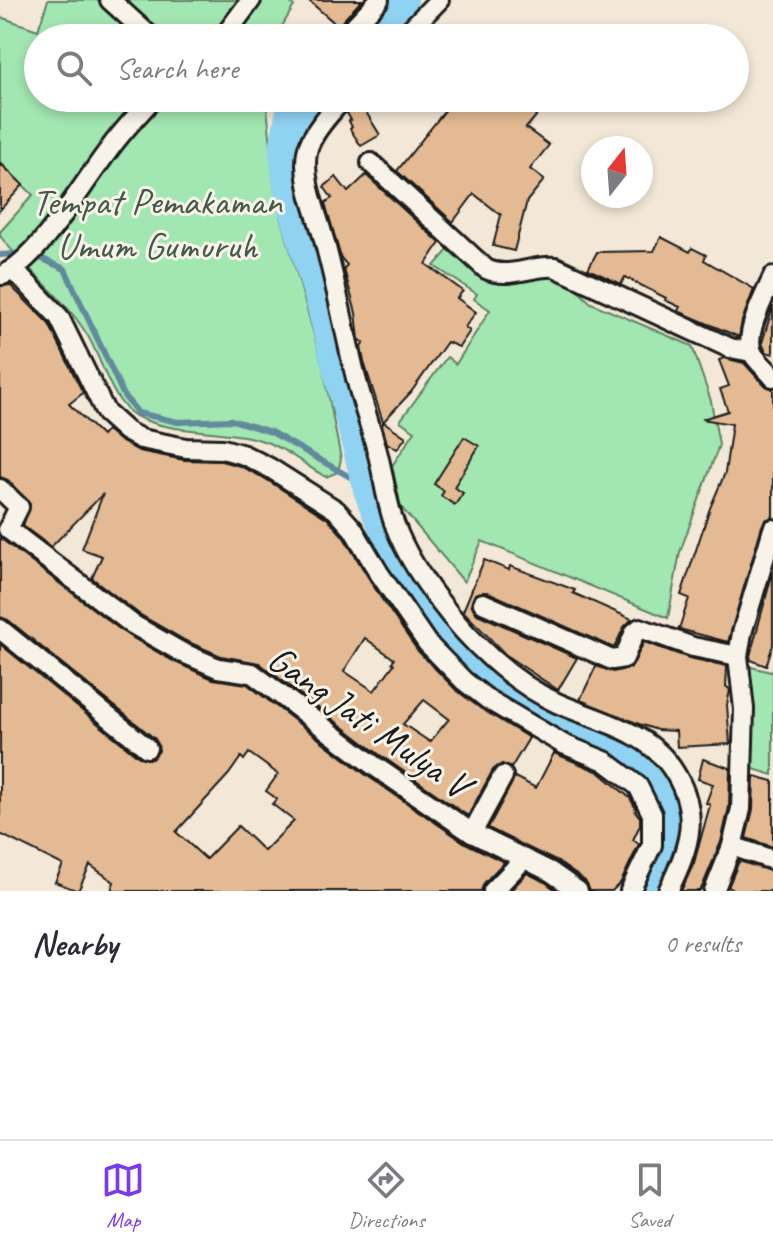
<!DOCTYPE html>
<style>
body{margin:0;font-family:Caveat,sans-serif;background:#f7f7f7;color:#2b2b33}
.compass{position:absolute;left:581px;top:136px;width:72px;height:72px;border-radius:50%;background:#fff;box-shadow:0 4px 12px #0003;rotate:17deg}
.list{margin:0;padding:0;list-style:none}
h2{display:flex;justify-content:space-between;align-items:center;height:104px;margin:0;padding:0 32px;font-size:34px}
h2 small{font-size:26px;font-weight:400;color:#7c7c81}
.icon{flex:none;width:44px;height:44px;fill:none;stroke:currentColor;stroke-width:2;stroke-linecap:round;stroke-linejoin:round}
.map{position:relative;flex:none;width:773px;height:891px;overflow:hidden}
.search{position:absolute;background:#fff;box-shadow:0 4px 12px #0003;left:24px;right:24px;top:24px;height:88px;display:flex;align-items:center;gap:20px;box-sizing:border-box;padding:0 28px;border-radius:44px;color:#7c7c81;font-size:30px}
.sheet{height:248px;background:#fff}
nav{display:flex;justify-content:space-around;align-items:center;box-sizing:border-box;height:112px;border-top:2px solid #e1e1e2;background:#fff;font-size:22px;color:#7c7c81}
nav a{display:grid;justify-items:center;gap:4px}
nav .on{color:#7c3aed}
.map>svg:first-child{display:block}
</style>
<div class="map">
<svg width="773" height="891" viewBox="0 0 773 891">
<rect width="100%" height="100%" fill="#f3e8d7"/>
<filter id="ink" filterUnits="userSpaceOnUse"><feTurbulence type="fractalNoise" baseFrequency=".0125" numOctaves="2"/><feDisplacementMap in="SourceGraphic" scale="16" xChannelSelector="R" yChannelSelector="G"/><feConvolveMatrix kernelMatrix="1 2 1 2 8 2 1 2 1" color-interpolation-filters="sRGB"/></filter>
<g filter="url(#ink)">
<!-- green -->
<g fill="#a2e6b1" stroke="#5f8166" stroke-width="2">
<path d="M48,0H287L294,6L275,38H38V98H266L277,202L323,367L341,459L338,472L326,477C300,463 286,447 257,439C220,429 169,434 136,416C110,402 101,355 86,333C62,295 27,271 0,236V232L33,195L0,162V17L38,30Z"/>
<polygon points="448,250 497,280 562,276 591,303 692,346 711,401 719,445 680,552 668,618 482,541 464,582 401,507 392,466 415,431 400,421 447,357 456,364 490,310 474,299 477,294 434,266"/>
<polygon points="747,666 771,672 773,669 773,775 747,767"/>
</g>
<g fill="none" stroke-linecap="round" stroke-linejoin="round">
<!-- stream -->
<polyline stroke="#62899c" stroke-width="6" points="0,255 29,253 65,269 124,396 138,413 178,422 232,420 271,432 371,489"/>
<!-- river -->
<g stroke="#90d2f2" stroke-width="36">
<polyline points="364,38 400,0"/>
<path d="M310,98L293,116L287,149L291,189L324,303L371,489C388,538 414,582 441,625C447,637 454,653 463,662C474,674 513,699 528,708C562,728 645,754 662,791C677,824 663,860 651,891"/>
</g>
</g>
<!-- building -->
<g fill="#e3ba93" stroke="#1c1c1c" stroke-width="2" fill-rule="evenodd">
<polygon points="308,0 362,0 338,26"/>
<polygon points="455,98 529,98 542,109 526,128 549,145 530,169 544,180 527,201 514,251 493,246 501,215 474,194 453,222 397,171"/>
<polygon points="361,104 380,135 361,146 350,129 352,127 349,121 351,120 347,113"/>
<polygon points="0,163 23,185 0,210"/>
<polygon points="366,175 440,243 426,264 463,291 457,298 476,312 465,327 470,331 459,347 447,342 411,392 383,422 364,362 361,347 364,343 359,339 356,313 344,269 347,265 341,258 325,203 332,198 324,187 336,177 348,192"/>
<polygon points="661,237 690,252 692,248 706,255 704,260 754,289 742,321 739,337 678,311 680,307 665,300 666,298 625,277 621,284 588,269 597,252 654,251"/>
<path d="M10,285L49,324L83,393L69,404L102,436L107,430L120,441L139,451L184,460L221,461L240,466L264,478L328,519L343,536L379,595L418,651L456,690L480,708L529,738L511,768L502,764L493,770L468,816L380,755L259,663L221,656L186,641L139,614L92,578L102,556L82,549L103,494L51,547L23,526L30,504L8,480L0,477V286ZM365,638L394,659L392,662L394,664L374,691L344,671ZM424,700L449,719L430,742L403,724Z"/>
<polygon points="773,306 773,354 766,352 762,343"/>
<polygon points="724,358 744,363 764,385 773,389 773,517 765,520 762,526 728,642 679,629 689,598 681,595 710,508 725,473 732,424 702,419 728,411 720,389 729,386 719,360"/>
<polygon points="384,422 406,437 397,449 387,443 382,425"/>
<polygon points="464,437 479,446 454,487 463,493 455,505 441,496 444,491 434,484"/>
<path d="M0,538L126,634L175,662L213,679L247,684L366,775L465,843L504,862L484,883L481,891H111L114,882L90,865L78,891L55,882L63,865L0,834V644L139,757L152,759L159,751L158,744L155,739L8,620L0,617ZM249,753L278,774L266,791L277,799L272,804L294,821L264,851L238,826L206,859L176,832L229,774L241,757L244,760Z"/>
<polygon points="484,560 509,570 510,566 575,590 573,593 632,619 624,627 614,648 488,592 475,594 471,604 477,614 577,658 558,690 507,656 463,611"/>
<polygon points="773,571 773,645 766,666 751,660 750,656"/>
<polygon points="644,642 689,658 727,666 726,686 730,690 727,705 730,744 677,747 676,731 657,730 639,724 580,700 596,666 613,672 631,668"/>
<polygon points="554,753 599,772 630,798 636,809 635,811 640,817 640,825 633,840 639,844 621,882 612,891 590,891 585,881 558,862 488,828 515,777 536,788"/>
<polygon points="703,759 730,768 729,807 721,842 703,885 700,891 681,891 694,863 710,805 706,803 713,784 698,779"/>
<polygon points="754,776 773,781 773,847 746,838 753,809"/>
<polygon points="739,861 773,872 773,891 736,891 728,887"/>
<polygon points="527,873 545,882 557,891 510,891"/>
</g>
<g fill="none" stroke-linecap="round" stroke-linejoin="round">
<defs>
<g id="minor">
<polyline points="110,0 152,38"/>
<polyline points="223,38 251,0"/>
<polyline points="343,38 379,0"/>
<polyline points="402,38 439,0"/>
<path d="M344,98C332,111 310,134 307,152C302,182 317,212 324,240C337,287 345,335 357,382C363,405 371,428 377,451C384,476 386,504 396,528C413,572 456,627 492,659C510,675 535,693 557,703C595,720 646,730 671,767C702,812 690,846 668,891"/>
<path d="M371,163L486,269C509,280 531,265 555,267L730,348L752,352"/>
<polyline points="11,271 22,278 59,317 106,413 126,431 141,439 186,448 223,449 244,455 270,468 336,510 353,529 379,573 427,643 464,681 487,699 563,744 605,761 638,786 652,814 652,845 630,891"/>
<path d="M3,275C40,257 82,185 108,151C121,132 138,115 153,98"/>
<path d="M773,277C765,295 744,333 752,352C755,360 767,369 773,377"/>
<polyline points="0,489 19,507 8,529 132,624 181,652 218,668 252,673 373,765 472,833 551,872 578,891"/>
<polyline points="483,603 612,660 624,658 635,632 640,628 693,647 738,656"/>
<polyline points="0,629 147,748"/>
<polyline points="472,833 503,776"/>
<polyline points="732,846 773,860"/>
<polyline points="493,891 523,860"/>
<polyline points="714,891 732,846 741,809 744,709 738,656 742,633 773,529"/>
</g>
</defs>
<!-- minor casing -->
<use href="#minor" stroke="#1c1c1c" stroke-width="24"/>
<!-- minor -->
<use href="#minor" stroke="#f7f3e8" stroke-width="18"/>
</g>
</g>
<g text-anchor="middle" stroke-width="6" stroke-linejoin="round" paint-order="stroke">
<!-- park labels -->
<g font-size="38" fill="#445949" stroke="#f7f3e8">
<text x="157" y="214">Tempat Pemakaman<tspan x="157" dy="44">Umum Gumuruh</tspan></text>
</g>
<!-- street labels -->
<g font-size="38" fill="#1c1c1c" stroke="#f7f3e8">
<text transform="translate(369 721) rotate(35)" y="13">Gang Jati Mulya V</text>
</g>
</g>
</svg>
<svg class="compass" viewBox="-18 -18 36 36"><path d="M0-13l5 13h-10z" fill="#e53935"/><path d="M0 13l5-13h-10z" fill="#7c7c81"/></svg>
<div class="search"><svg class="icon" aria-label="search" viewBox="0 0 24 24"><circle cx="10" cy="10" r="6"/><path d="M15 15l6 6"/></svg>Search here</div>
</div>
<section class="sheet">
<h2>Nearby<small>0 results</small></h2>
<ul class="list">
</ul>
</section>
<nav>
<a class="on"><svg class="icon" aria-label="map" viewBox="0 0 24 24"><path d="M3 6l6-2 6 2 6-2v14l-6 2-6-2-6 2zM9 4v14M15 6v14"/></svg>Map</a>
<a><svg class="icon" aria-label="directions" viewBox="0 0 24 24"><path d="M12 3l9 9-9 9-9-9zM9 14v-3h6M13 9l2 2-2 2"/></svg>Directions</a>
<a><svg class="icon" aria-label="saved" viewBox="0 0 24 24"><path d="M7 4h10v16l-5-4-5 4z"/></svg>Saved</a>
</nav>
